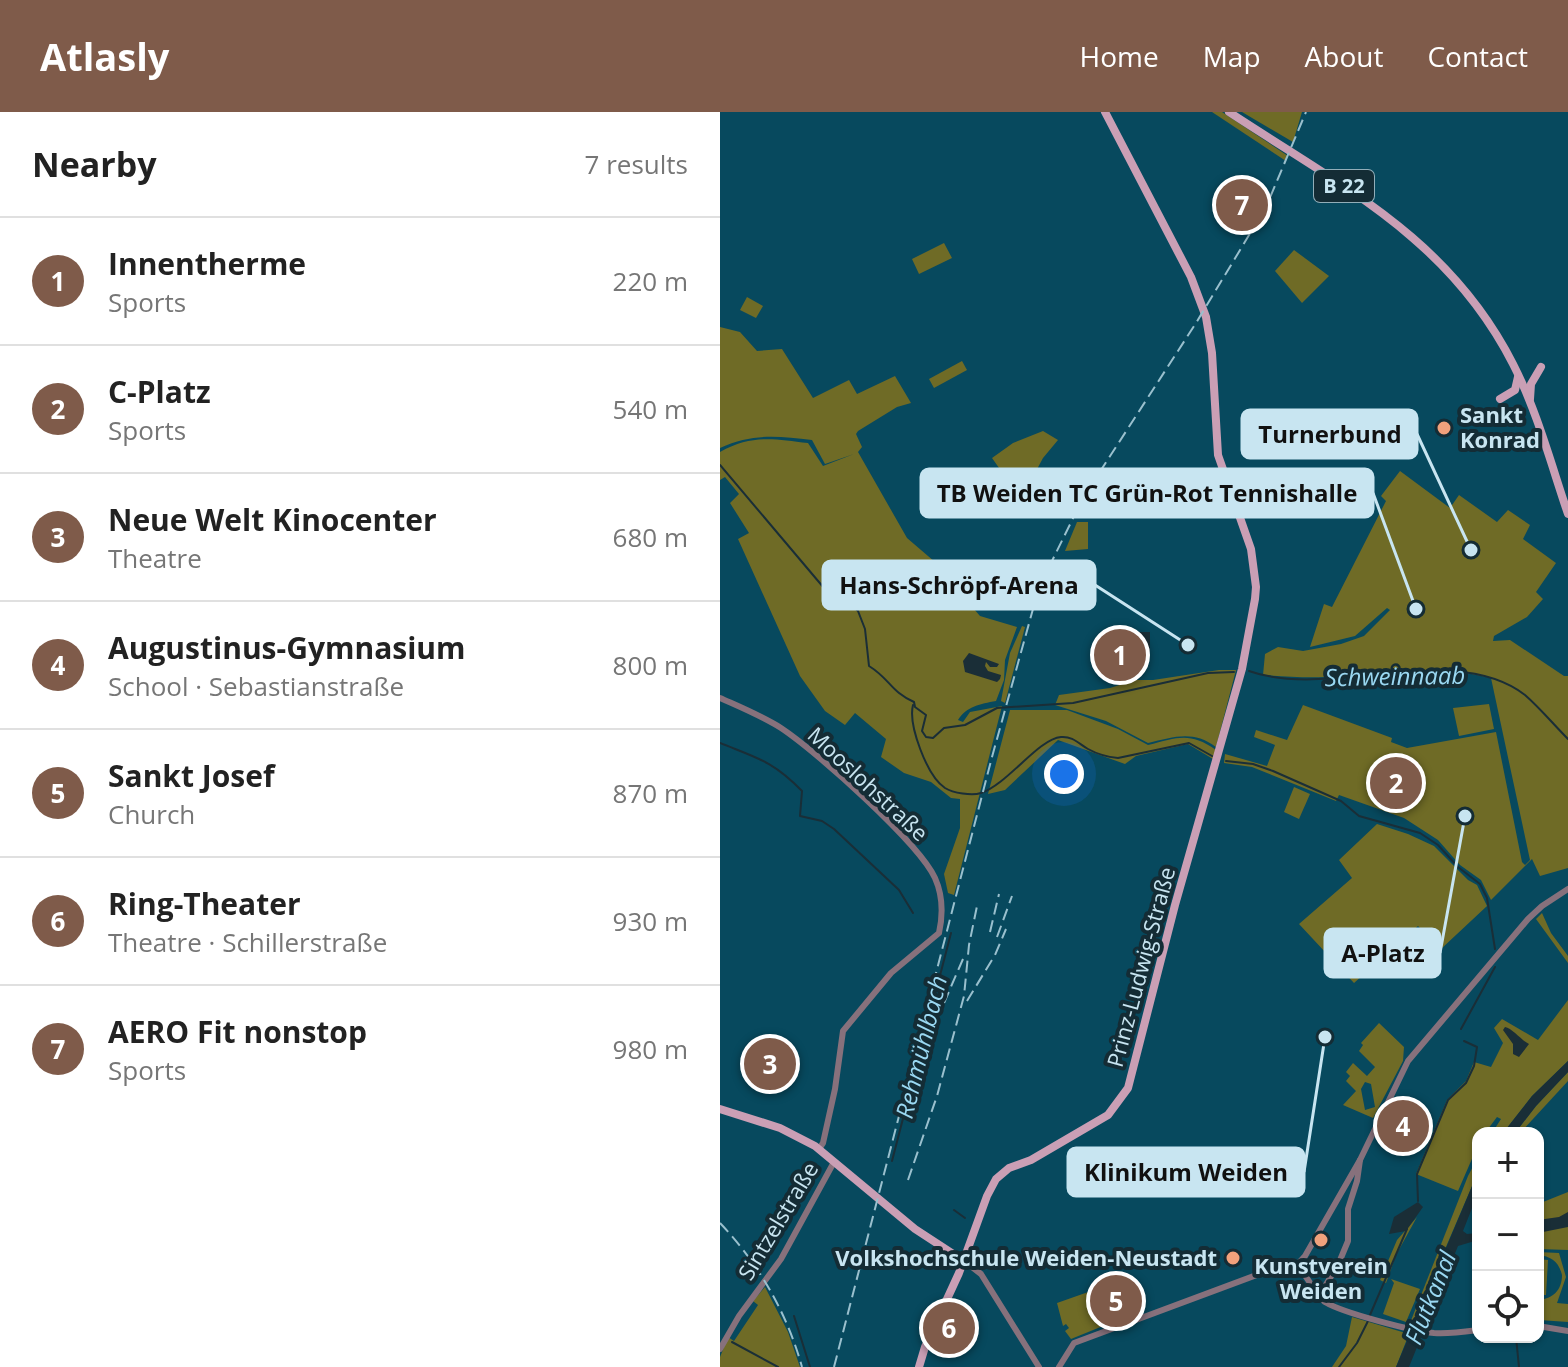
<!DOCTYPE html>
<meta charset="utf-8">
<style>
body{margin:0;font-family:"Open Sans",sans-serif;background:#f6f6f6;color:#222}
.controls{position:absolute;right:24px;bottom:24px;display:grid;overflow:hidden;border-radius:16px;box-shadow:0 2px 6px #0004}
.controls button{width:72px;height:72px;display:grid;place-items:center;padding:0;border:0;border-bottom:2px solid #e0e0e0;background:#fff;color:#222;font:40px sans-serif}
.you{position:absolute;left:344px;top:662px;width:28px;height:28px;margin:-20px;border:6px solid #fff;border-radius:50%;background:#1a73e8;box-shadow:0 0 0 12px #1a73e833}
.badge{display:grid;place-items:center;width:52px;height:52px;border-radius:50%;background:#7f5b4a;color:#fff;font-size:26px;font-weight:700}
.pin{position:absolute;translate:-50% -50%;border:4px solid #fff;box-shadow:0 2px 8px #0006}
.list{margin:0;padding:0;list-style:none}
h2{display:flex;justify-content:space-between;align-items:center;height:104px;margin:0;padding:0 32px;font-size:34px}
h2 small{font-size:26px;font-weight:400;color:#767676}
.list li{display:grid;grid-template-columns:52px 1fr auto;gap:24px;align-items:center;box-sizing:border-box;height:128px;padding:0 32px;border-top:2px solid #e0e0e0}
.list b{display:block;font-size:30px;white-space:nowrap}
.list p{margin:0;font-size:26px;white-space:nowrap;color:#767676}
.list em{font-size:26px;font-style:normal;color:#767676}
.icon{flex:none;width:44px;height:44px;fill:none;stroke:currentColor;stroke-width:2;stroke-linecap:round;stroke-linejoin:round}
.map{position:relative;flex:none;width:848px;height:1255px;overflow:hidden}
header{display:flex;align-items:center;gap:48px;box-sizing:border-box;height:112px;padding:0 40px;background:#7f5b4a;color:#fff}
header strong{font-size:38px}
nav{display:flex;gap:44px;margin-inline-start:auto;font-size:28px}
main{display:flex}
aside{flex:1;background:#fff}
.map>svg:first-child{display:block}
</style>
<header>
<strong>Atlasly</strong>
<nav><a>Home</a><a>Map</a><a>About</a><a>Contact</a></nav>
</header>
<main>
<aside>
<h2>Nearby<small>7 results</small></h2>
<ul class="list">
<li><span class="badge">1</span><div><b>Innentherme</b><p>Sports</p></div><em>220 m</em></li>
<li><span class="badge">2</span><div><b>C-Platz</b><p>Sports</p></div><em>540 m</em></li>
<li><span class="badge">3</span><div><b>Neue Welt Kinocenter</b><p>Theatre</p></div><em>680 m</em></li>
<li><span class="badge">4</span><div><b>Augustinus-Gymnasium</b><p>School · Sebastianstraße</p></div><em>800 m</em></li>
<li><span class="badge">5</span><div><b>Sankt Josef</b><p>Church</p></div><em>870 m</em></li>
<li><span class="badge">6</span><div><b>Ring-Theater</b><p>Theatre · Schillerstraße</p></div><em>930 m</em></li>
<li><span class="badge">7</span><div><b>AERO Fit nonstop</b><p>Sports</p></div><em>980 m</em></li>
</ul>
</aside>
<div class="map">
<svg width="848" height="1255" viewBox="0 0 848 1255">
<rect width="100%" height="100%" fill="#07495e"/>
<!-- green -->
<g fill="#6f6b26" fill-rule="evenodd">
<polygon points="492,0 502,0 568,44 566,49"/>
<polygon points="522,0 582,0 573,30"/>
<polygon points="224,131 232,146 199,162 192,147"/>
<polygon points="574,138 609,164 582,191 555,159"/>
<polygon points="27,185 43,194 36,206 20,198"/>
<path d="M0,215L20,220L37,239L62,237L93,286L129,268L137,282L175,264L191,291L177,295L138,319L136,322L142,335L138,340L187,426L229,462L241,482L260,504L297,515L285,548L284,568L276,589C260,592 247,594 238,608L243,610L250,600L282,594L234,783L228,781L224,762L240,716V687L231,686L211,670L184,661L161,645L166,627L135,601L125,613L105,599L80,564L18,427L29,421L10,391L19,382L5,365L0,368V340C32,322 54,327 88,331L103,354L134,342L105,352L92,328C57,324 33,321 0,336Z"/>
<polygon points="242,249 247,258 214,276 209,267"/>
<polygon points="323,319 338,328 323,346 301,387 272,346 293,331"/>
<path d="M680,359L730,396L739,383L777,410L788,398L810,413L803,427L836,451L816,480L823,487L807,505L774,524L773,529L790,528L844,564H848V756L820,764L812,747L771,788L761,768L740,753L718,728L684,706L619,683L616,689L532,655L504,651L505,642L547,654L555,633L534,625L536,618L567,628L583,593L672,626L671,630L687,636L776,620L802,750L805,753L810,748L771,566C715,552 661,562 605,565C584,566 563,564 543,563L545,542L558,535L583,539L621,532L644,524L670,498L667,496L635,524L590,535L604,492L612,495L666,389L661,384Z"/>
<polygon points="357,410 368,410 368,437 345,439"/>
<polygon points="302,514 305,515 285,591 281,589 290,541"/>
<path d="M499,558H516L496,635C473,618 454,625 428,631L386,609L335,593L339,583L390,576L415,568H433Z"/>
<polygon points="769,592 774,617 739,624 733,596"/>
<path d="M290,598H347L398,617L428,633C457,626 469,619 496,638L493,647L468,632L416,644L405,652L338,628L285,678L268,682Z"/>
<polygon points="574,675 590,682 579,707 564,700"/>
<polygon points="657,712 688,722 714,734 748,768 757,773 767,794 721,837 698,814 634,871 579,812 632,766 619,748"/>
<polygon points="822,801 831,821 848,844 848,851 816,807"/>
<polygon points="848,888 848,949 812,984 783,1021 772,1021 781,1007 777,1005 765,1021 758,1021 758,1033 738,1079 696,1062 727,988 746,969 754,950 771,955 783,931 774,916 782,907 818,928"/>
<path d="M659,911L684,935L683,949L653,1006L623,993L636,979L626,969L630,964L626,960L633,951L647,964L655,955L639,939L643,933L641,931ZM645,970L651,972L655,995L645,998L641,977Z"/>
<polygon points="848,960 848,969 800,1021 795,1021 816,994"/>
<polygon points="758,1045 758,1060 693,1212 690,1211 748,1064"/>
<polygon points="848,1080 848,1138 818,1137 818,1092"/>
<polygon points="697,1105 676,1143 666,1171 660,1168 677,1128"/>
<path d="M818,1140L839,1141L846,1165L837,1191L848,1192V1210L819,1208L818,1188C833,1187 842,1178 842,1163C839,1150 831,1144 818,1143Z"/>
<polygon points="818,1147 828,1148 826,1183 818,1183"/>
<polygon points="671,1167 700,1177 686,1210 663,1202 674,1171"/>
<polygon points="45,1175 68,1220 80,1255 0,1255 0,1245 8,1225 14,1229 38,1193 33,1189"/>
<polygon points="371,1179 383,1214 351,1227 345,1219 349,1216 346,1212 343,1214 337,1191"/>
<polygon points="632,1205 689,1222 676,1255 612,1255 626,1234"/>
</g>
<!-- water -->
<g fill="#1a2e37">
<polygon points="417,520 430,520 430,540 418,540"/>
<polygon points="406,533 409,536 410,544 403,550 404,554 409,554 403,564 400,560 406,556 397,557 401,550 394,549 390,539 396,534"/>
<polygon points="249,541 279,552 277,555 270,555 266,550 265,554 268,559 281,563 280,567 277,570 245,560 243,549"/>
<path d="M785,915C792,916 801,928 809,932L799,945L793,942V932L783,918Z"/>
<polygon points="848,949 848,960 816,994 795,1021 783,1021 812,984"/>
<polygon points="758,1060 758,1081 743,1119 747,1122 758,1121 758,1128 738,1134 689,1255 676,1255"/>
<polygon points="698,1090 703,1095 686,1119 669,1122 674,1105"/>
<polygon points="848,1100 848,1115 818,1121 818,1108 839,1105"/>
</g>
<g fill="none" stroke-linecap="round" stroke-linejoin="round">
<!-- stream -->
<g stroke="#1a2e37" stroke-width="2">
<path d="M0,353L104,476L130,491L138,499L145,517L149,554C170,567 171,580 194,590L195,595L206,603L202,619L206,625L213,626L224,616L245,613L277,596L353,591L488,561L514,560"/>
<path d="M529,559C609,588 733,528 805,583C820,596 834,613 848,627"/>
<path d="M193,593C188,613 207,664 225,676C233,681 252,684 261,681C288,672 318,627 341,625C353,624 359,632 368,637C377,642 388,645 398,646L469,631L492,644"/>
<path d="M0,631C37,646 53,649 82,679L80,704L102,709L114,717L179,778L193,801"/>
<polyline points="506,649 533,652 553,659 621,689 639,704 700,721 718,733 738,755 760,772 767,786 775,837"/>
<polyline points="741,917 775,855"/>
<polyline points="172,1049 231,821"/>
<polyline points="698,1089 697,1062 728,988 746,971 754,954 757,935 744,929"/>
<polyline points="234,1098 245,1106"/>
<polyline points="650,1203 687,1117"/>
<polyline points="74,1204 90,1255"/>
<polyline points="796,1225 799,1255"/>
<polyline points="12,1230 58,1255"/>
<polyline points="619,1255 637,1231 648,1209"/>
</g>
<!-- minor -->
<g stroke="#87717c" stroke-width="6">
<path d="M0,586C20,595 42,604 61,616C96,639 199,731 215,766C223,784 223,803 219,821L171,861L123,919L115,977L103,1031L99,1037"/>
<polyline points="244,1149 261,1162 319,1255"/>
<polyline points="576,1154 585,1144 640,1048"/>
<polyline points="599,1184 618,1153 628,1129 628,1097 637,1069 640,1048 688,949 808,807 822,794 848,777"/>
<polyline points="818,1214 848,1219"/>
<polyline points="0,1237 19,1204 61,1147 114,1050"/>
<path d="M339,1255L354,1231L566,1152C587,1153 590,1179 605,1190C623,1201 692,1219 714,1221C729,1222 743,1220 758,1218"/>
</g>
<!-- major -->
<g stroke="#ca9fb5" stroke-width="8">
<path d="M509,0C621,74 729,126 793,252C817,299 831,352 848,402"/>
<polyline points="780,287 795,278 798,265"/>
<polyline points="810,287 811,272 821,255"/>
<polyline points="0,997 60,1016 95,1034 195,1117 244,1149"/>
<polyline points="199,1255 205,1235 239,1161 267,1084 276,1067 289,1056 311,1048 388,1003 408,976 455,793 522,557 535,487 536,475 531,437 498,343 492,241 486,205 471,165 385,0"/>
</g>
<!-- rail -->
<g stroke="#9ac0ce" stroke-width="2" stroke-dasharray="12 6" stroke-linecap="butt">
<polyline points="270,820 279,782"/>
<polyline points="277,825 292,784"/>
<polyline points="247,889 275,843 286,817"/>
<polyline points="224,891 243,847"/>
<polyline points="188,1068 217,984 244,884 249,833 257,794"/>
<path d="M0,1111C39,1152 67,1201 82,1255"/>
<polyline points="114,1255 272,645 313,497 332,449 363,386 476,211 546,95 586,0"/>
</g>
</g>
<!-- markers -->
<g fill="#f1a17c" stroke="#142c35" stroke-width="3">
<circle cx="724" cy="316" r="8"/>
<circle cx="601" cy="1128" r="8"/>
<circle cx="513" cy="1146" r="8"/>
</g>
<g text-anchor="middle" stroke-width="8" stroke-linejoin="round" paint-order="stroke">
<!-- shield labels -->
<rect fill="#142c35" stroke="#92aeb9" stroke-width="2" x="594" y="58" width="60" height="32" rx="6"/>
<g font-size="20" font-weight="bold" fill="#c8e5f1">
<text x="624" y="81">B 22</text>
</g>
<!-- poi labels -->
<g font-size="22" font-weight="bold" fill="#c8e5f1" stroke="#142c35" text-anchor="start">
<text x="740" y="311">Sankt<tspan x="740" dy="25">Konrad</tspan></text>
<text x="497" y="1154" text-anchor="end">Volkshochschule Weiden-Neustadt</text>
<text x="601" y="1162" text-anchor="middle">Kunstverein<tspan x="601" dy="25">Weiden</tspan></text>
</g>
<!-- street labels -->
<g font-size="22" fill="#c8e5f1" stroke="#142c35">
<text transform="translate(148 672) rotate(43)" y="8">Mooslohstraße</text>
<text transform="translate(421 855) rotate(-75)" y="8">Prinz-Ludwig-Straße</text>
<text transform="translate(58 1109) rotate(-59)" y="8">Sintzelstraße</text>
</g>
<!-- water labels -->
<g font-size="24" font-style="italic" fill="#9ad8f2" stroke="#142c35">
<text transform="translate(675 565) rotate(-1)" y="8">Schweinnaab</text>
<text transform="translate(202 935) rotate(-76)" y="8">Rehmühlbach</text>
<text transform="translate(711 1186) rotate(-68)" y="8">Flutkanal</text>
</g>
</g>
<!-- callouts -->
<path fill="none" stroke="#c8e5f1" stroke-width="3" d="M751 438L697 322M696 497L653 381M468 533L375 473M745 704L720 841M605 925L584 1060"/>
<g fill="#c8e5f1" stroke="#142c35" stroke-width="3">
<circle cx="751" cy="438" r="8"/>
<circle cx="696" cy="497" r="8"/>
<circle cx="468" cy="533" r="8"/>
<circle cx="745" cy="704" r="8"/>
<circle cx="605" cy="925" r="8"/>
</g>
<g fill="#c8e5f1" stroke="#c8e5f1" stroke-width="3">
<rect x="522" y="298" width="175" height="48" rx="8"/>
<rect x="201" y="357" width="452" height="48" rx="8"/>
<rect x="103" y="449" width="272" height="48" rx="8"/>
<rect x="605" y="817" width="115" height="48" rx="8"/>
<rect x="348" y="1036" width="236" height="48" rx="8"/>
</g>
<g font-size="24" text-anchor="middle" font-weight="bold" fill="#111">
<text x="610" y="331">Turnerbund</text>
<text x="427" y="390">TB Weiden TC Grün-Rot Tennishalle</text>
<text x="239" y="482">Hans-Schröpf-Arena</text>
<text x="663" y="850">A-Platz</text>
<text x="466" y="1069">Klinikum Weiden</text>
</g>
</svg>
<div class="controls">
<button>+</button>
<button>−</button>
<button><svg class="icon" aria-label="locate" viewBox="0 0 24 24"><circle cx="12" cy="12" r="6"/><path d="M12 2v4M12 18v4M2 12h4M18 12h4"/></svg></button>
</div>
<div class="you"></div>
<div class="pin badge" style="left:400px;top:543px">1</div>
<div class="pin badge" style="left:676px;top:671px">2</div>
<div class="pin badge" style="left:50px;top:952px">3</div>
<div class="pin badge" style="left:683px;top:1014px">4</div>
<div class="pin badge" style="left:396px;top:1189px">5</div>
<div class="pin badge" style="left:229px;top:1216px">6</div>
<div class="pin badge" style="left:522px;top:93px">7</div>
</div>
</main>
